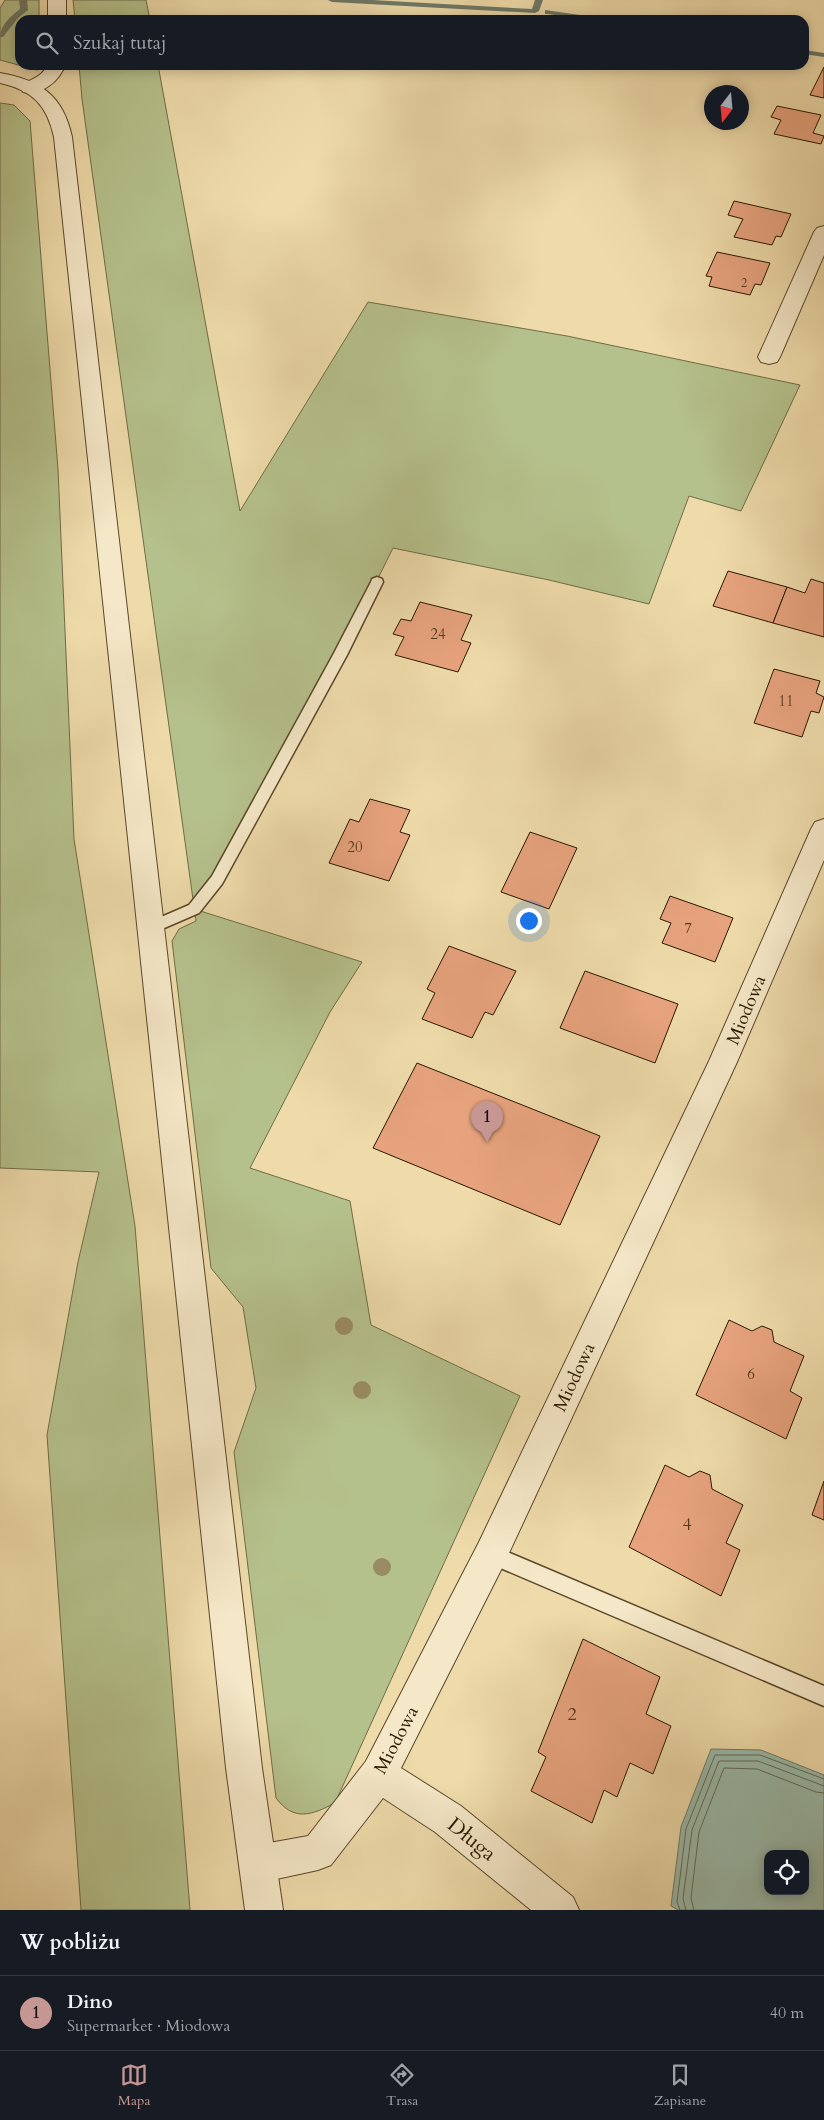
<!DOCTYPE html>
<html lang="pl">
<meta charset="utf-8">
<style>
body{margin:0;font-family:Cardo,serif;background:#20242c;color:#f1f3f6}
.controls{position:absolute;right:15px;bottom:15px;display:grid;overflow:hidden;border-radius:10px;box-shadow:0 2px 12px #0003}
.controls button{width:45px;height:45px;display:grid;place-items:center;padding:0;border:0;border-bottom:1px solid #363941;background:#171b24;color:#f1f3f6;font:25px sans-serif}
.compass{position:absolute;left:704px;top:85px;width:45px;height:45px;border-radius:50%;background:#171b24;box-shadow:0 2px 12px #0003;rotate:196deg}
.you{position:absolute;left:528px;top:920px;width:18px;height:18px;margin:-12px;border:4px solid #fff;border-radius:50%;background:#1a73e8;box-shadow:0 0 0 8px #1a73e833}
.badge{display:grid;place-items:center;width:32px;height:32px;border-radius:50%;background:#c59692;color:#111;font-size:16px;font-weight:700}
.pin{position:absolute;translate:-50% -41px;filter:drop-shadow(0 1px 2px #0008)}
.pin::after{content:'';position:absolute;top:26px;width:18px;height:15px;background:inherit;clip-path:polygon(0 0,100% 0,50% 100%)}
.list{margin:0;padding:0;list-style:none}
h2{display:flex;justify-content:space-between;align-items:center;height:65px;margin:0;padding:0 20px;font-size:21px}
h2 small{font-size:16px;font-weight:400;color:#9ea1a6}
.list li{display:grid;grid-template-columns:32px 1fr auto;gap:15px;align-items:center;box-sizing:border-box;height:75px;padding:0 20px;border-top:1px solid #363941}
.list b{display:block;font-size:19px;white-space:nowrap}
.list p{margin:0;font-size:16px;white-space:nowrap;color:#9ea1a6}
.list em{font-size:16px;font-style:normal;color:#9ea1a6}
.icon{flex:none;width:28px;height:28px;fill:none;stroke:currentColor;stroke-width:2;stroke-linecap:round;stroke-linejoin:round}
.map{position:relative;flex:none;width:824px;height:1910px;overflow:hidden}
.search{position:absolute;background:#171b24;box-shadow:0 2px 12px #0003;left:15px;right:15px;top:15px;height:55px;display:flex;align-items:center;gap:12px;box-sizing:border-box;padding:0 18px;border-radius:15px;color:#9ea1a6;font-size:19px}
.sheet{height:140px;background:#171b24}
nav{display:flex;justify-content:space-around;align-items:center;box-sizing:border-box;height:70px;border-top:1px solid #363941;background:#171b24;font-size:14px;color:#9ea1a6}
nav a{display:grid;justify-items:center;gap:2px}
nav .on{color:#c59692}
.map>svg:first-child{display:block}
</style>
<div class="map">
<svg width="824" height="1910" viewBox="0 0 824 1910">
<rect width="100%" height="100%" fill="#efdbaa"/>
<filter id="stains"><feTurbulence type="fractalNoise" baseFrequency=".004" numOctaves="4"/><feColorMatrix values="0 0 0 0 .2 0 0 0 0 .09 0 0 0 0 .02 0 0 0 .5 -.17"/></filter>
<radialGradient id="worn" r=".72"><stop offset=".6" stop-color="#630" stop-opacity="0"/><stop offset="1" stop-color="#630" stop-opacity=".3"/></radialGradient>
<!-- green -->
<g fill="#b5c18c" stroke="#6f6c46">
<polygon points="5,0 39,0 39,20 20,20 20,65 44,65 37,70 0,60 0,8"/>
<polygon points="73,0 146,0 150,20 75,20"/>
<path d="M79,65H158L240,511L368,302L567,336L800,385L741,511L689,496L649,604L549,580L393,548L340,655L194,909L362,962L330,1012L250,1168L350,1201L371,1325L520,1396L335,1803C312,1815 294,1822 276,1798L234,1452L256,1388L243,1307L211,1268L172,941L179,929L196,921L82,99Z"/>
<polygon points="0,103 14,105 30,121 58,469 74,839 135,1226 190,1910 81,1910 47,1435 78,1262 99,1172 0,1168"/>
</g>
<!-- water -->
<path fill="#9abbab" stroke="#6d7967" fill-rule="evenodd" d="M711,1749L761,1750L824,1775V1910H678L671,1906L681,1827ZM768,1854H805V1891H768Z"/>
<g fill="none" stroke-linecap="round" stroke-linejoin="round">
<!-- shore -->
<g stroke="#626956" stroke-width="1">
<polyline points="680,1910 677,1902 686,1829 715,1755 760,1755 824,1779"/>
<polyline points="686,1910 683,1899 692,1830 719,1761 758,1761 824,1786"/>
<polyline points="694,1910 691,1898 699,1832 724,1768 757,1769 816,1792 824,1793"/>
</g>
<!-- stream -->
<g fill="#6d7967" fill-rule="evenodd">
<path d="M19,0H27L28,10L18,18L3,37H0C0,25 11,16 20,9Z"/>
<polygon points="328,0 372,0 532,9 535,0 543,0 539,11 535,13 332,2"/>
<polygon points="545,10 601,18 605,20 587,20 548,14 545,14"/>
<polygon points="804,50 824,53 824,57 804,54"/>
</g>
</g>
<!-- building -->
<g fill="#e7a37e" stroke="#291700">
<polygon points="824,67 824,98 810,95"/>
<polygon points="777,106 821,115 813,133 824,136 821,144 774,134 781,120 771,117"/>
<polygon points="734,201 791,214 781,237 776,236 772,245 734,237 743,219 728,215"/>
<polygon points="717,252 770,263 761,285 755,284 750,295 709,286 712,277 706,276"/>
<polygon points="728,571 787,587 773,623 713,606"/>
<polygon points="811,579 824,583 824,637 773,623 787,587 805,593"/>
<polygon points="420,602 472,615 461,640 471,643 458,672 395,655 404,637 393,634 401,619 411,621"/>
<polygon points="774,669 820,681 816,693 824,697 819,713 811,711 802,737 754,723"/>
<polygon points="370,799 410,810 400,832 410,835 389,881 329,863 350,819 359,822"/>
<polygon points="530,832 577,848 549,909 501,892"/>
<polygon points="670,896 733,918 715,962 662,943 671,923 660,919"/>
<polygon points="449,946 516,971 493,1015 485,1012 472,1038 422,1019 435,993 427,989"/>
<polygon points="585,971 678,1004 655,1063 560,1028"/>
<polygon points="417,1063 600,1136 560,1225 373,1148"/>
<polygon points="729,1320 752,1331 762,1326 772,1330 774,1342 804,1356 790,1391 802,1398 786,1439 696,1395"/>
<polygon points="665,1465 689,1477 700,1471 710,1475 712,1489 743,1505 726,1543 740,1550 721,1596 629,1547"/>
<polygon points="824,1481 824,1520 812,1515"/>
<polygon points="583,1639 660,1677 646,1714 671,1726 653,1774 630,1763 617,1797 604,1790 592,1823 531,1791 546,1757 538,1752"/>
</g>
<g fill="none" stroke-linecap="round" stroke-linejoin="round">
<defs>
<g id="service">
<polygon points="377,577 382,579 383,582 347,655 222,884 199,913 155,932 150,934 145,932 143,928 145,924 189,905 212,876 333,655 371,582 372,579"/>
<polygon points="491,1545 824,1686 824,1706 484,1561 482,1554 484,1547"/>
</g>
<g id="minor">
<rect x="48" y="0" width="18" height="20"/>
<path d="M47,65H65C60,81 41,96 23,92L21,88C28,78 42,79 47,65Z"/>
<polygon points="824,226 824,255 780,357 777,362 769,364 761,362 758,357 814,232 817,228"/>
<polygon points="824,819 824,860 737,1062 503,1566 401,1768 461,1806 573,1897 579,1910 531,1910 435,1832 383,1798 331,1865 318,1870 258,1883 245,1877 239,1864 245,1851 258,1845 308,1836 366,1761 479,1542 709,1061 811,829 815,822"/>
</g>
<path id="tertiary" d="M0,73C40,80 63,95 72,137L262,1768L283,1910H245L226,1768L54,137C47,105 32,90 0,83Z"/>
</defs>
<!-- service casing -->
<use href="#service" stroke="#5a482a" stroke-width="3"/>
<!-- minor casing -->
<use href="#minor" stroke="#5a482a" stroke-width="2"/>
<!-- tertiary casing -->
<use href="#tertiary" stroke="#5a482a" stroke-width="2"/>
<!-- service -->
<use href="#service" fill="#f5e8c8" fill-rule="evenodd"/>
<!-- minor -->
<use href="#minor" fill="#f5e8c8" fill-rule="evenodd"/>
<!-- tertiary -->
<use href="#tertiary" fill="#f5e8c8" fill-rule="evenodd"/>
</g>
<!-- trees -->
<g fill="#998b64">
<circle cx="344" cy="1326" r="9"/>
<circle cx="362" cy="1390" r="9"/>
<circle cx="382" cy="1567" r="9"/>
</g>
<g text-anchor="middle" stroke-width="5" stroke-linejoin="round" paint-order="stroke">
<!-- far-number labels -->
<g font-size="12" fill="#583a20">
<text x="744" y="287">2</text>
</g>
<!-- number labels -->
<g font-size="15" fill="#583a20">
<text x="438" y="639">24</text>
<text x="786" y="706">11</text>
<text x="355" y="852">20</text>
<text x="688" y="933">7</text>
<text x="751" y="1379">6</text>
</g>
<!-- street labels -->
<g font-size="18" fill="#291700" stroke="#f5e8c8">
<text transform="translate(746 1010) rotate(-67)" y="6">Miodowa</text>
<text transform="translate(574 1377) rotate(-65)" y="6">Miodowa</text>
<text transform="translate(396 1740) rotate(-62)" y="6">Miodowa</text>
</g>
<!-- near-number labels -->
<g font-size="18" fill="#583a20">
<text x="687" y="1530">4</text>
<text x="572" y="1720">2</text>
</g>
<!-- near-street labels -->
<g font-size="21" fill="#291700" stroke="#f5e8c8">
<text transform="translate(472 1839) rotate(39)" y="7">Długa</text>
</g>
</g>
<rect width="100%" height="100%" filter="url(#stains)"/>
<rect width="100%" height="100%" fill="url(#worn)"/>
</svg>
<div class="controls">
<button><svg class="icon" aria-label="locate" viewBox="0 0 24 24"><circle cx="12" cy="12" r="6"/><path d="M12 2v4M12 18v4M2 12h4M18 12h4"/></svg></button>
</div>
<svg class="compass" viewBox="-18 -18 36 36"><path d="M0-13l5 13h-10z" fill="#e53935"/><path d="M0 13l5-13h-10z" fill="#9ea1a6"/></svg>
<div class="you"></div>
<div class="pin badge" style="left:487px;top:1142px">1</div>
<div class="search"><svg class="icon" aria-label="search" viewBox="0 0 24 24"><circle cx="10" cy="10" r="6"/><path d="M15 15l6 6"/></svg>Szukaj tutaj</div>
</div>
<section class="sheet">
<h2>W pobliżu<small></small></h2>
<ul class="list">
<li><span class="badge">1</span><div><b>Dino</b><p>Supermarket · Miodowa</p></div><em>40 m</em></li>
</ul>
</section>
<nav>
<a class="on"><svg class="icon" aria-label="map" viewBox="0 0 24 24"><path d="M3 6l6-2 6 2 6-2v14l-6 2-6-2-6 2zM9 4v14M15 6v14"/></svg>Mapa</a>
<a><svg class="icon" aria-label="directions" viewBox="0 0 24 24"><path d="M12 3l9 9-9 9-9-9zM9 14v-3h6M13 9l2 2-2 2"/></svg>Trasa</a>
<a><svg class="icon" aria-label="saved" viewBox="0 0 24 24"><path d="M7 4h10v16l-5-4-5 4z"/></svg>Zapisane</a>
</nav>
